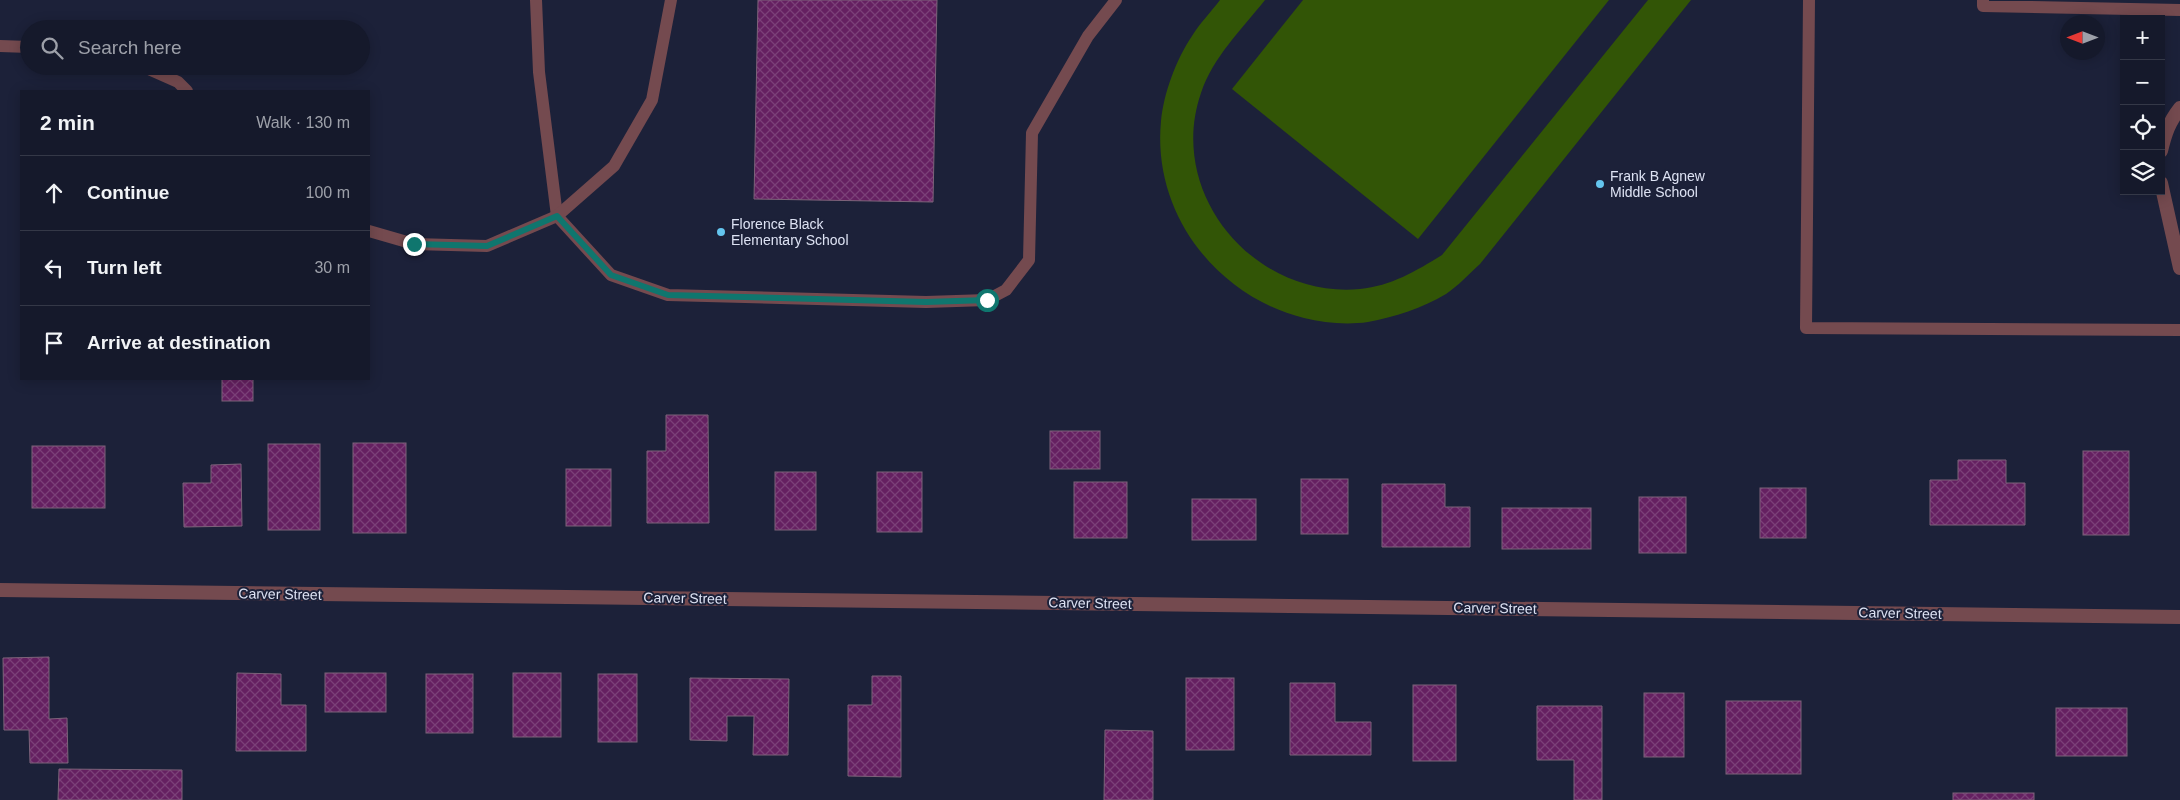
<!DOCTYPE html>
<meta charset="utf-8">
<style>
body{margin:0;font-family:Helvetica,sans-serif;background:#1e2233;color:#f1f3f6}
.controls{position:absolute;right:15px;top:15px;display:grid;overflow:hidden;border-radius:0px;box-shadow:0 2px 12px #0003}
.controls button{width:45px;height:45px;display:grid;place-items:center;padding:0;border:0;border-bottom:1px solid #343847;background:#15192b;color:#f1f3f6;font:25px sans-serif}
.compass{position:absolute;left:2060px;top:15px;width:45px;height:45px;border-radius:50%;background:#15192b;box-shadow:0 2px 12px #0003;rotate:270deg}
.stop{position:absolute;width:15px;height:15px;margin:-11px;border:4px solid #0f766e;border-radius:50%;background:#fff}
.stop.end{background:#0f766e;border-color:#fff;box-shadow:0 1px 5px #0008}
.list{margin:0;padding:0;list-style:none}
h2{display:flex;justify-content:space-between;align-items:center;height:65px;margin:0;padding:0 20px;font-size:21px}
h2 small{font-size:16px;font-weight:400;color:#9da0a9}
.list li{display:grid;grid-template-columns:32px 1fr auto;gap:15px;align-items:center;box-sizing:border-box;height:75px;padding:0 20px;border-top:1px solid #343847}
.list b{display:block;font-size:19px;white-space:nowrap}
.list em{font-size:16px;font-style:normal;color:#9da0a9}
.icon{flex:none;width:28px;height:28px;fill:none;stroke:currentColor;stroke-width:2;stroke-linecap:round;stroke-linejoin:round}
.map{position:relative;flex:none;width:2180px;height:800px;overflow:hidden}
.search{position:absolute;background:#15192b;box-shadow:0 2px 12px #0003;left:20px;top:20px;width:350px;height:55px;display:flex;align-items:center;gap:12px;box-sizing:border-box;padding:0 18px;border-radius:28px;color:#9da0a9;font-size:19px}
.panel{position:absolute;background:#15192b;box-shadow:0 2px 12px #0003;left:20px;top:90px;width:350px;height:290px;border-radius:0px}
.map>svg:first-child{display:block}
</style>
<div class="map">
<svg width="2180" height="800" viewBox="0 0 2180 800">
<defs>
<pattern id="building-cross-hatch" width="8" height="8" patternUnits="userSpaceOnUse" patternTransform="scale(1.25)"><rect width="8" height="8" fill="#652061"/><path d="M0 0l8 8M0 8l8-8" fill="none" stroke="#7b4078"/></pattern>
</defs>
<rect width="100%" height="100%" fill="#1c2139"/>
<!-- green -->
<g fill="#325506">
<path d="M1220,0H1265C1242,29 1213,57 1201,93C1166,194 1255,299 1360,289C1391,286 1416,271 1442,255L1648,0H1691L1480,264C1469,274 1458,286 1446,294C1423,308 1394,317 1368,322C1347,325 1324,323 1304,318C1216,296 1152,213 1161,121C1164,92 1176,60 1192,36C1200,23 1211,12 1220,0Z"/>
<polygon points="1303,0 1609,0 1418,239 1232,89"/>
</g>
<!-- building -->
<g fill="url(#building-cross-hatch)" stroke="#7d637a">
<polygon points="758,0 937,0 933,202 754,199"/>
<rect x="222" y="379" width="31" height="22"/>
<polygon points="666,415 708,415 709,523 647,523 647,451 666,451"/>
<rect x="1050" y="431" width="50" height="38"/>
<rect x="353" y="443" width="53" height="90"/>
<rect x="268" y="444" width="52" height="86"/>
<rect x="32" y="446" width="73" height="62"/>
<rect x="2083" y="451" width="46" height="84"/>
<polygon points="1958,460 2006,460 2006,483 2025,483 2025,525 1930,525 1930,480 1958,480"/>
<polygon points="241,464 242,526 184,527 183,483 211,483 211,465"/>
<rect x="566" y="469" width="45" height="57"/>
<rect x="775" y="472" width="41" height="58"/>
<rect x="877" y="472" width="45" height="60"/>
<rect x="1301" y="479" width="47" height="55"/>
<rect x="1074" y="482" width="53" height="56"/>
<polygon points="1382,484 1445,484 1445,507 1470,507 1470,547 1382,547"/>
<rect x="1760" y="488" width="46" height="50"/>
<rect x="1639" y="497" width="47" height="56"/>
<rect x="1192" y="499" width="64" height="41"/>
<rect x="1502" y="508" width="89" height="41"/>
<polygon points="49,657 49,719 67,718 68,763 30,763 29,730 4,730 3,658"/>
<polygon points="237,673 281,674 281,705 306,705 306,751 236,751"/>
<rect x="325" y="673" width="61" height="39"/>
<rect x="513" y="673" width="48" height="64"/>
<rect x="426" y="674" width="47" height="59"/>
<rect x="598" y="674" width="39" height="68"/>
<polygon points="872,676 901,676 901,777 848,776 848,705 872,705"/>
<polygon points="690,678 789,679 788,755 753,755 754,716 727,716 727,741 690,740"/>
<rect x="1186" y="678" width="48" height="72"/>
<polygon points="1290,683 1335,683 1335,722 1371,722 1371,755 1290,755"/>
<rect x="1413" y="685" width="43" height="76"/>
<rect x="1644" y="693" width="40" height="64"/>
<rect x="1726" y="701" width="75" height="73"/>
<polygon points="1537,706 1602,706 1602,800 1574,800 1574,760 1537,760"/>
<rect x="2056" y="708" width="71" height="48"/>
<polygon points="1105,730 1153,731 1153,800 1104,800"/>
<polygon points="59,769 182,770 182,800 58,800"/>
<rect x="1953" y="793" width="81" height="7"/>
</g>
<g fill="none" stroke-linecap="round" stroke-linejoin="round">
<!-- service -->
<g stroke="#744a4f" stroke-width="12">
<polyline points="536,0 539,72 557,216 611,275 668,295 926,302 987,300 1006,290 1029,260 1032,133 1088,36 1116,0"/>
<polyline points="1809,0 1806,328 2180,330"/>
<polyline points="1983,0 1983,6 2180,10"/>
<polyline points="0,46 29,47"/>
<polyline points="142,66 178,82 187,91"/>
<polyline points="369,231 414,244 487,246 557,216 614,166 652,100 671,0"/>
</g>
<!-- minor -->
<g stroke="#744a4f" stroke-width="14">
<path d="M2161,151C2165,134 2169,122 2180,108"/>
<polyline points="2161,183 2180,268"/>
<polyline points="0,590 2180,617"/>
</g>
</g>
<g fill="none" stroke-linecap="round" stroke-linejoin="round">
<!-- route -->
<polyline stroke="#0f766e" stroke-width="6" points="414,244 487,246 557,216 611,275 668,295 926,302 987,300"/>
</g>
<!-- markers -->
<g fill="#64c5ee" stroke="#1c2139" stroke-width="2">
<circle cx="1600" cy="184" r="5"/>
<circle cx="721" cy="232" r="5"/>
</g>
<g text-anchor="middle" stroke-width="4" stroke-linejoin="round" paint-order="stroke">
<!-- poi labels -->
<g font-size="14" fill="#dde2f3" stroke="#1c2139" text-anchor="start">
<text x="1610" y="181">Frank B Agnew<tspan x="1610" dy="16">Middle School</tspan></text>
<text x="731" y="229">Florence Black<tspan x="731" dy="16">Elementary School</tspan></text>
</g>
<!-- street labels -->
<g font-size="14" fill="#dde2f3" stroke="#1c2139">
<text transform="translate(280 594) rotate(1)" y="5">Carver Street</text>
<text transform="translate(685 598) rotate(1)" y="5">Carver Street</text>
<text transform="translate(1090 603) rotate(1)" y="5">Carver Street</text>
<text transform="translate(1495 608) rotate(1)" y="5">Carver Street</text>
<text transform="translate(1900 613) rotate(1)" y="5">Carver Street</text>
</g>
</g>
</svg>
<div class="controls">
<button>+</button>
<button>−</button>
<button><svg class="icon" aria-label="locate" viewBox="0 0 24 24"><circle cx="12" cy="12" r="6"/><path d="M12 2v4M12 18v4M2 12h4M18 12h4"/></svg></button>
<button><svg class="icon" aria-label="layers" viewBox="0 0 24 24"><path d="M12 4l9 5-9 5-9-5zM3 14l9 5 9-5"/></svg></button>
</div>
<svg class="compass" viewBox="-18 -18 36 36"><path d="M0-13l5 13h-10z" fill="#e53935"/><path d="M0 13l5-13h-10z" fill="#9da0a9"/></svg>
<div class="stop" style="left:987px;top:300px"></div>
<div class="stop end" style="left:414px;top:244px"></div>
<div class="search"><svg class="icon" aria-label="search" viewBox="0 0 24 24"><circle cx="10" cy="10" r="6"/><path d="M15 15l6 6"/></svg>Search here</div>
<section class="panel">
<h2>2 min<small>Walk · 130 m</small></h2>
<ul class="list">
<li><svg class="icon" aria-label="ahead" viewBox="0 0 24 24"><path d="M12 20V5M6 11l6-6 6 6"/></svg><div><b>Continue</b></div><em>100 m</em></li>
<li><svg class="icon" aria-label="left" viewBox="0 0 24 24"><path d="M17 20v-9H6M10 6l-5 5 5 5"/></svg><div><b>Turn left</b></div><em>30 m</em></li>
<li><svg class="icon" aria-label="arrive" viewBox="0 0 24 24"><path d="M6 21V4h12l-3 4 3 4H6"/></svg><div><b>Arrive at destination</b></div></li>
</ul>
</section>
</div>
